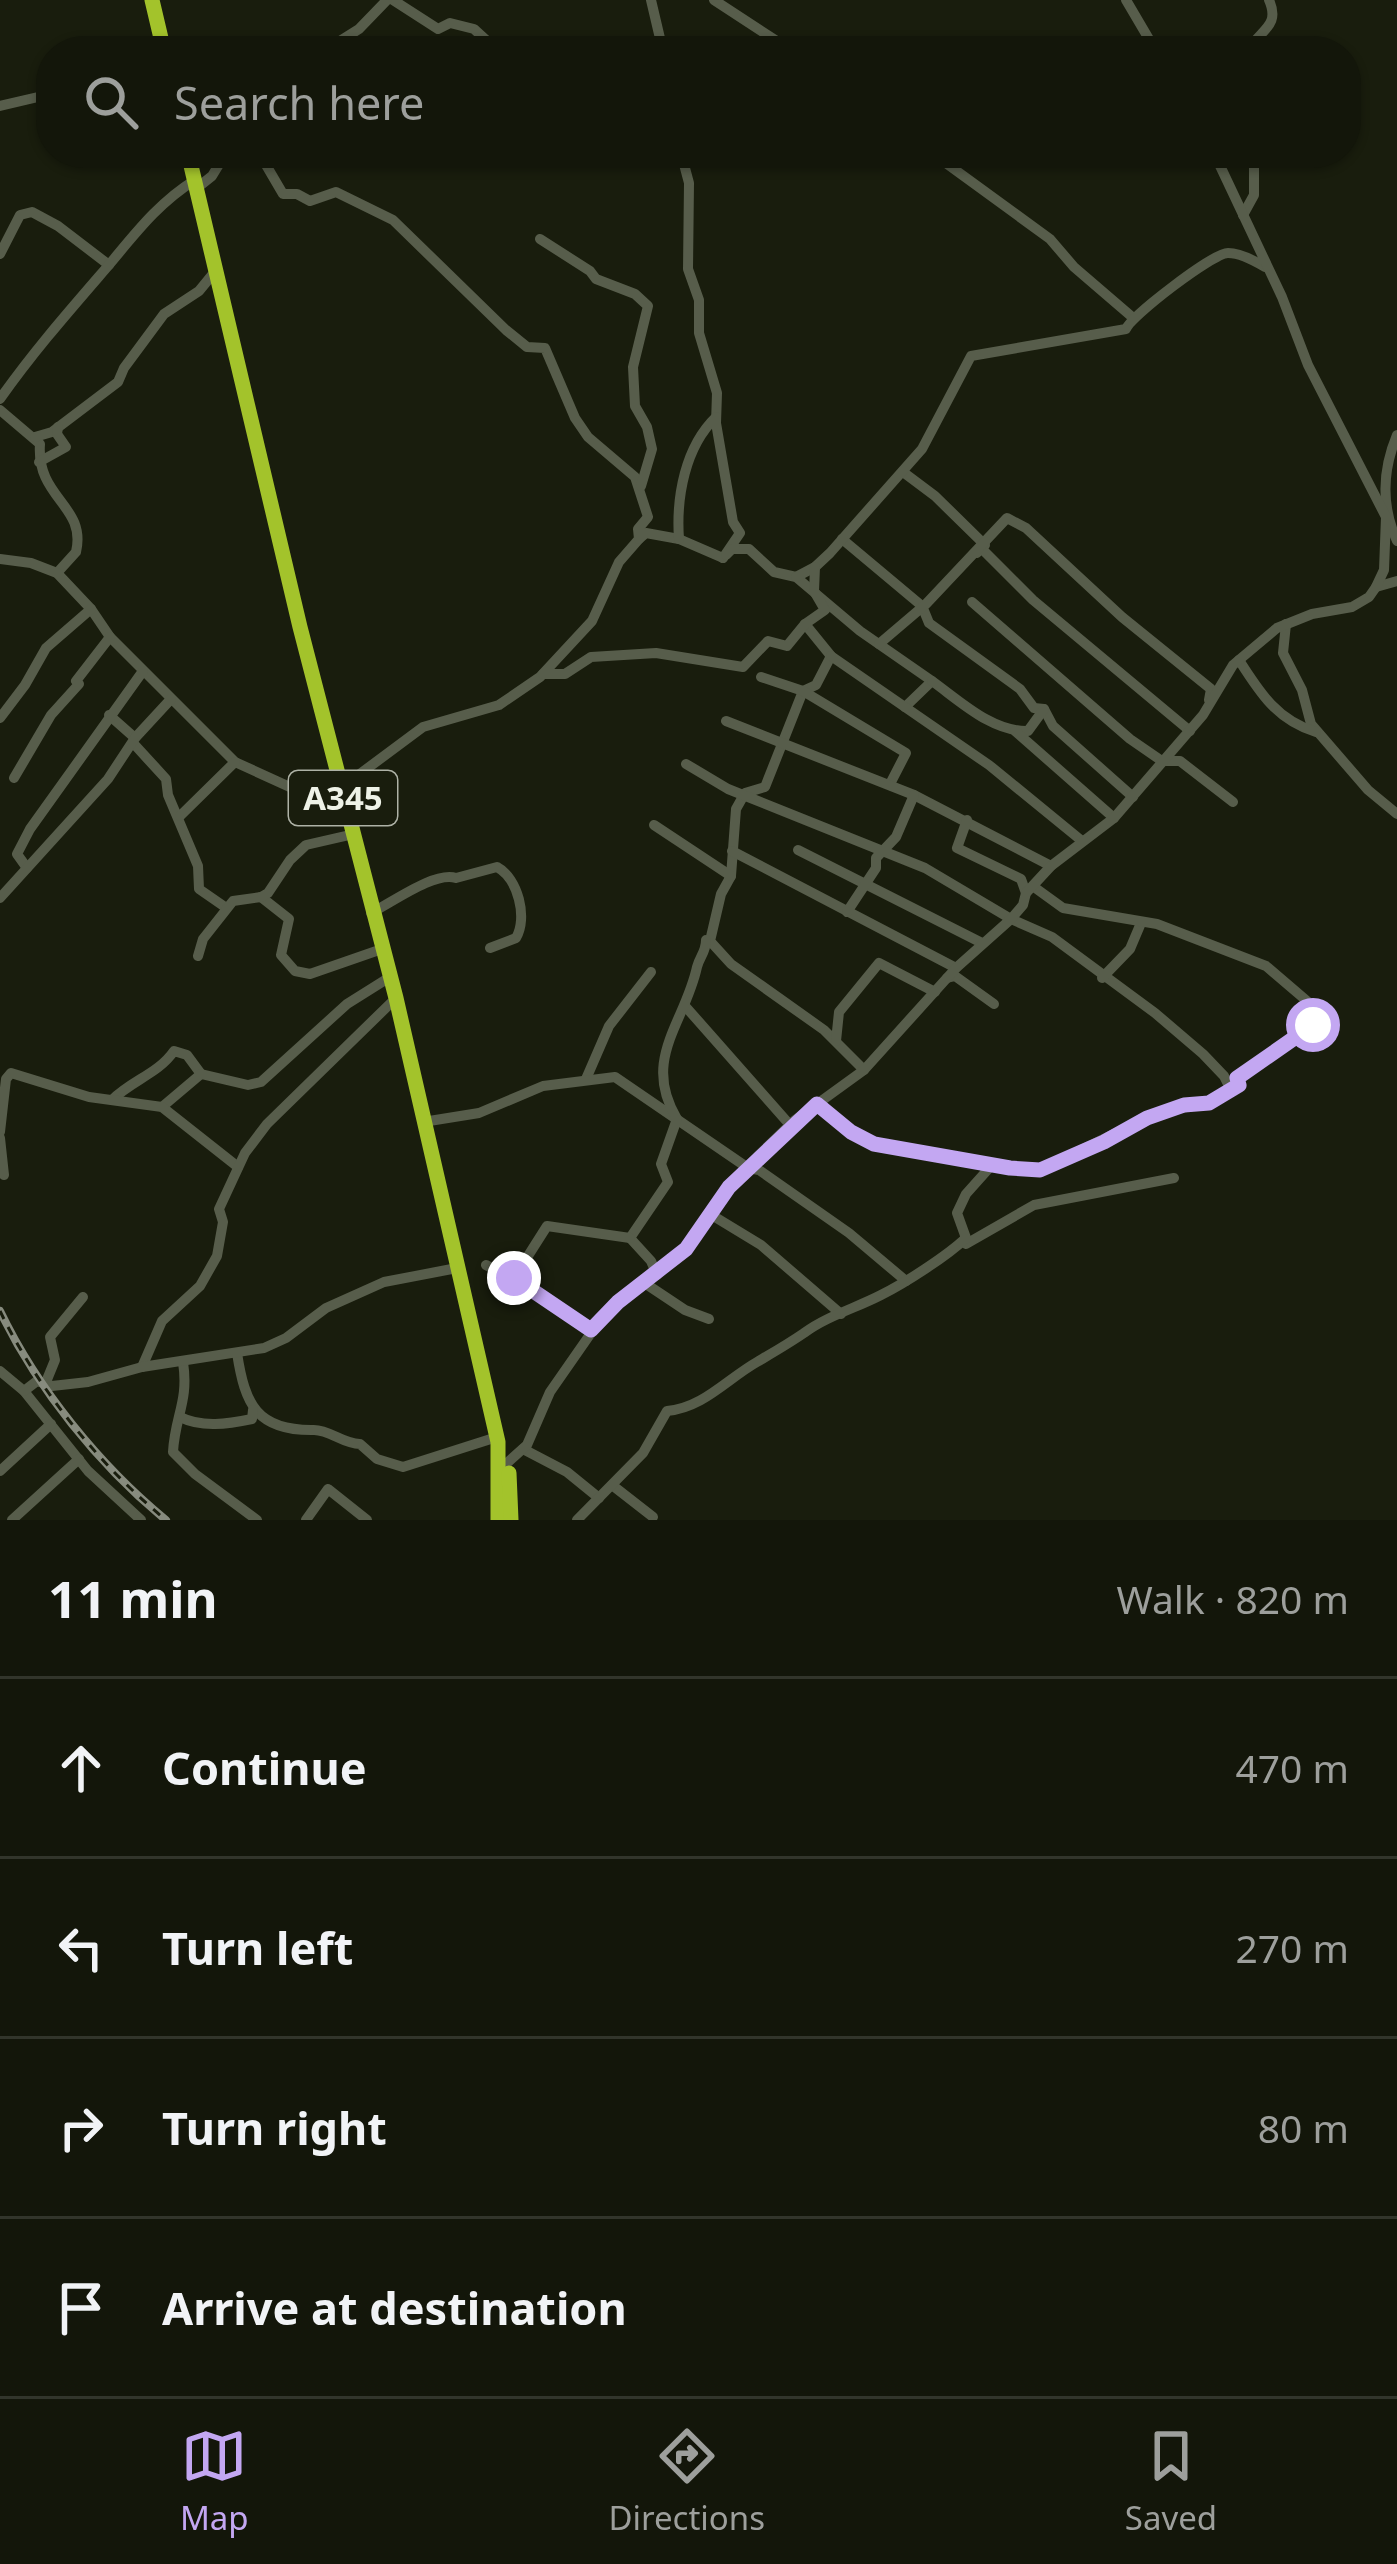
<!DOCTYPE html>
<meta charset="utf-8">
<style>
body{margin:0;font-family:"Noto Sans",sans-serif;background:#202318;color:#f1f3f6}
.stop{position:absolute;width:36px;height:36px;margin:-27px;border:9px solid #c3a7f2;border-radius:50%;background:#fff}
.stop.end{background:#c3a7f2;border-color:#fff;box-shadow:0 3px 12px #0008}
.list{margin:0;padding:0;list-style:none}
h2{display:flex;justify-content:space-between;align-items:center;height:156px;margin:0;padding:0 48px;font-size:51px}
h2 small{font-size:39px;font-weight:400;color:#9d9f9c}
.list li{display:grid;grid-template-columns:78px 1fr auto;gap:36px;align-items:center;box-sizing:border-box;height:180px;padding:0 48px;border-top:3px solid #32352b}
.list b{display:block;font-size:45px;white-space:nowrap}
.list em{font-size:39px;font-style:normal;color:#9d9f9c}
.icon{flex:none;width:66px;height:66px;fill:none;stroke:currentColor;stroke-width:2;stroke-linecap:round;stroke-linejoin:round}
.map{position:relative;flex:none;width:1397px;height:1520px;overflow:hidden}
.search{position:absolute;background:#13160a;box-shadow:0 3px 9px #0004;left:36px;right:36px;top:36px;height:132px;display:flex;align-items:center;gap:30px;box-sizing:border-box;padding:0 42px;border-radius:48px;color:#9d9f9c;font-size:45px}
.sheet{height:876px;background:#13160a}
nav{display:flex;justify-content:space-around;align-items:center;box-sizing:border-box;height:168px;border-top:3px solid #32352b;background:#13160a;font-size:33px;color:#9d9f9c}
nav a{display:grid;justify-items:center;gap:6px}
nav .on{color:#c3a7f2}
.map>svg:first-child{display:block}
</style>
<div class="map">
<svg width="1397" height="1520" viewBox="0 0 1397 1520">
<rect width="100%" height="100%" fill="#191d0d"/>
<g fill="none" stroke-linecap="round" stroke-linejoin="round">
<!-- minor -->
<g stroke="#575d4b" stroke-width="10">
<polyline points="393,0 438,29 450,23 474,29 498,51"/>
<polyline points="651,0 663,51"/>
<polyline points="714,0 792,51"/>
<polyline points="1126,0 1156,51"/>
<polyline points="324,51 359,29 387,0"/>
<polyline points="383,51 391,51"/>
<path d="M1248,51C1259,30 1281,27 1269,0"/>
<polyline points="0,106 51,94"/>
<polyline points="259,153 283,194 297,194 310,201 336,192 393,220 506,330 527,347 545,348 575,418 588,437 635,477 648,517 638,529 639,539 619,562 592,621 540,677 499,705 423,727 341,788"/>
<polyline points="681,153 689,183 688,269 699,300 699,333 717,393 716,423 733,522 740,533 723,558"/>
<polyline points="932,153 1050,239 1074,267 1131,316"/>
<polyline points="197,188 212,176 226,153"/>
<polyline points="1243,215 1254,195 1254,153"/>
<polyline points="540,239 590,271 596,279 635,294 648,306 633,367 635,406 647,427 652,449 641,486"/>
<polyline points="0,254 20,215 32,212 58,226 109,265"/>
<path d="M0,399C33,352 70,310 108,266C135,234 158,203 195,180"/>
<path d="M0,410L40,444C36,499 87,505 76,552L57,573"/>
<path d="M1397,435C1382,471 1381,506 1397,541"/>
<polyline points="35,437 52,432 118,382 124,368 164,314 199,291 217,269"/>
<polyline points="39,462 66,447 57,434 58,427"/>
<polyline points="903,472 935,496 985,545"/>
<polyline points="639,539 646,533 679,539 723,558"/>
<path d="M679,539C676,497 685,447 716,417"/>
<polyline points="842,539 922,606 929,623 1020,689 1034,708 1044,709 1053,726 1133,797"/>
<polyline points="977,553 981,548 1033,600 1190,731"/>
<polyline points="726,555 732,549 749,549 774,572 796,577 860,631 932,681 905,707"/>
<polyline points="0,559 31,563 57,573 91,609 110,637 235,762 347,813"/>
<path d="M796,577L815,567L830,553L922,449L971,356L1126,329C1131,316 1213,253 1228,253C1240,253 1255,261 1265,267"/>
<polyline points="1376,587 1397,581"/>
<polyline points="972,602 1130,739 1162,761 1180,761 1233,802"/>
<polyline points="805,624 831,656 816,685 803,691 765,787 745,793 736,809 731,876 721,894 710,941 731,964 824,1030 864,1070"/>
<polyline points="1286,624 1283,653 1302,690 1311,724 1368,790 1397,814"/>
<polyline points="879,644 926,604 1007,518 1026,528 1122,617 1211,689 1209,700"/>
<polyline points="831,656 989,765 1082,841"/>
<path d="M1239,660C1260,693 1277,720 1316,732"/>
<polyline points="543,674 565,674 591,657 656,653 743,667 768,641 787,646 805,624 825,610 814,591 815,567"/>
<polyline points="761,677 803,691 906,753 890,784"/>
<path d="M932,681C960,701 992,732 1028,731L1044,709"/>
<polyline points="109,715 135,738"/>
<polyline points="0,718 25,685 46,648 91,609"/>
<polyline points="726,721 914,795 1051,866"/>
<polyline points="1015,731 1114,818"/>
<polyline points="134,744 166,779 168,795 198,866 199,889 225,907"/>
<polyline points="686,764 728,789 925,868 1011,919 1052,937 1155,1013 1203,1054 1224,1076 1231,1090"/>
<polyline points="14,778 51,715 79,684 76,681 110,637"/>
<polyline points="180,816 235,762"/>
<polyline points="967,820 957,848 1021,879 1026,893"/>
<polyline points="654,825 731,876"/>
<polyline points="798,850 982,943"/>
<polyline points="732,851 956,968"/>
<polyline points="27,868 17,854 30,829 143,671"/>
<polyline points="261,897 289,919 281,955 295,971 310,974 382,949"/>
<polyline points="0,898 108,779 135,738 171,699"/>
<polyline points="847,912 876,868 876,858 896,837 914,795"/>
<path d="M371,913C393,902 435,871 456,878L497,867C518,878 528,918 516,938L490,948"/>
<polyline points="198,956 203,939 233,901 261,897 268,893 290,860 306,845 354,834"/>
<polyline points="947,978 955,976 994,1004"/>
<polyline points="1102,978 1130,949 1141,923"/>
<polyline points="685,1006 790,1125"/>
<polyline points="836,1041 839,1012 879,963 935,992"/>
<polyline points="586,1079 609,1026 651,972"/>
<path d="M112,1100C132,1080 158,1074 174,1051L187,1055L201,1074"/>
<polyline points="817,1104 851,1131 874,1144 1010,1169 1040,1170 1159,1112 1209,1103 1239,1085 1237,1078 1275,1054 1320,1017 1314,1007 1266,966 1157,924 1063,908 1034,887"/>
<polyline points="162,1107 201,1074 248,1085 261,1082 347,1004 390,977"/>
<polyline points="423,1122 479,1113 543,1086 615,1077 748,1168 759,1170 849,1233 906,1281"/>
<polyline points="0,1132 6,1079 11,1073 89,1097 162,1107 238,1167"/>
<polyline points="0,1138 4,1175"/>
<polyline points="710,1214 761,1245 841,1314"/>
<polyline points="966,1244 1034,1205 1174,1178"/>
<polyline points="486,1265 541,1295 591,1330"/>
<path d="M657,1275L651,1261L630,1238L668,1182L661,1164L677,1119C641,1059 685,1023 697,967C700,956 706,952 706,940"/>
<polyline points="514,1278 547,1226 630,1238"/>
<polyline points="646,1284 685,1310 709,1319"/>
<path d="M237,1353C245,1405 257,1431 314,1430C330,1430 343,1444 360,1444L377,1459L403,1467L497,1437"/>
<path d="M183,1362C189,1402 175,1415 173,1452L195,1474L257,1520"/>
<polyline points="142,1367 162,1321 200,1286 217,1256 223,1222 219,1209 245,1153 267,1124 396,998"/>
<polyline points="0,1371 24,1391 88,1471 141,1520"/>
<polyline points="46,1382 55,1360 50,1337 83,1297"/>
<polyline points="24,1391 37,1381 52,1386 88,1382 142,1367 264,1348 286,1338 326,1308 384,1282 457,1268"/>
<path d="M180,1417C202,1428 228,1424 252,1419L253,1410"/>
<polyline points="523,1449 567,1472 599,1498"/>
<polyline points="507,1463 527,1445 550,1392 605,1313 686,1249 729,1187 759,1155 795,1120 864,1070 956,968 1011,919 1023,905 1026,893 1051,866 1114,818 1203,715 1233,665 1277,628 1312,614 1352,607 1369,597 1376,587 1384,570 1386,517 1308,365 1282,297 1214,153"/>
<polyline points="0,1471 51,1424"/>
<polyline points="612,1485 653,1517"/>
<polyline points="12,1520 79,1459"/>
<polyline points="306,1520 328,1489 367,1520"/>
<path d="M577,1520L643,1453L667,1411C703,1408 727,1379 757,1362C774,1352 788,1344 804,1333C827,1316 856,1308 881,1295C905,1283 947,1256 966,1238L957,1213L966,1194L991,1166"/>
</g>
<!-- highway -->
<g stroke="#a3c32b" stroke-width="15">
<polyline points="152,0 164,51"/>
<polyline points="188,153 300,627 396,998 498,1442 498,1520"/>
<polyline points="509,1473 511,1520"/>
</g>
<defs>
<path id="rail" d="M0,1311C37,1388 99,1465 166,1520"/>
</defs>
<!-- rail casing -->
<use href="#rail" stroke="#878b7e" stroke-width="8"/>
<!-- rail -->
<use href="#rail" stroke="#191d0d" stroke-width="3" stroke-dasharray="9" stroke-linecap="butt"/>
</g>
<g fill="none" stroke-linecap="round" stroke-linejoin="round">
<!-- route -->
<polyline stroke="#c3a7f2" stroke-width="15" points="514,1278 591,1330 618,1302 686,1249 729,1187 817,1104 851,1132 874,1144 1010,1168 1040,1170 1104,1142 1147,1118 1184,1105 1209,1103 1239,1085 1237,1078 1313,1025"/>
</g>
<g text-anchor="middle" stroke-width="9" stroke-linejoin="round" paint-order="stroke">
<!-- shield labels -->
<rect fill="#191d0d" stroke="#aeb2a6" stroke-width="3" x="289" y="771" width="108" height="54" rx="9"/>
<g font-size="33" font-weight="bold" fill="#eef2e7">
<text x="343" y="810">A345</text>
</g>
</g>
</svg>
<div class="stop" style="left:1313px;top:1025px"></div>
<div class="stop end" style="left:514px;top:1278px"></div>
<div class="search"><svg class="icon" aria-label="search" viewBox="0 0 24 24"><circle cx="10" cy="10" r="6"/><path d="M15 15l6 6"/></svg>Search here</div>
</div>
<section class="sheet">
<h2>11 min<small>Walk · 820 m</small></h2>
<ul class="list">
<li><svg class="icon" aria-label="ahead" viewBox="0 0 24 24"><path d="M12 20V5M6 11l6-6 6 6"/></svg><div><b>Continue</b></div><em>470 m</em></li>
<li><svg class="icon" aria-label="left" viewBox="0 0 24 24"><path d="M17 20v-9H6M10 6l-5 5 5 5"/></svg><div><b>Turn left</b></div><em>270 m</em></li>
<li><svg class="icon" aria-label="right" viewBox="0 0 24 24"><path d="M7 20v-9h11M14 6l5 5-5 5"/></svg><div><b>Turn right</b></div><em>80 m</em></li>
<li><svg class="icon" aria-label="arrive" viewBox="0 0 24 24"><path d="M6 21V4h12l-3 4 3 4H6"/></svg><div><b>Arrive at destination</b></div></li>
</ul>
</section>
<nav>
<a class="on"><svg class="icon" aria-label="map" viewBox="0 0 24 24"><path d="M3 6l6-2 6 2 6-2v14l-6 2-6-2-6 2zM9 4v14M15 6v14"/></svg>Map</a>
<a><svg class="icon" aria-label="directions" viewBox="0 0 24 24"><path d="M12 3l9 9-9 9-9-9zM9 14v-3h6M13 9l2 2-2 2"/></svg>Directions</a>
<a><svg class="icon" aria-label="saved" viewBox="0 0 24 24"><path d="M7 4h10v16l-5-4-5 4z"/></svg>Saved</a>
</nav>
